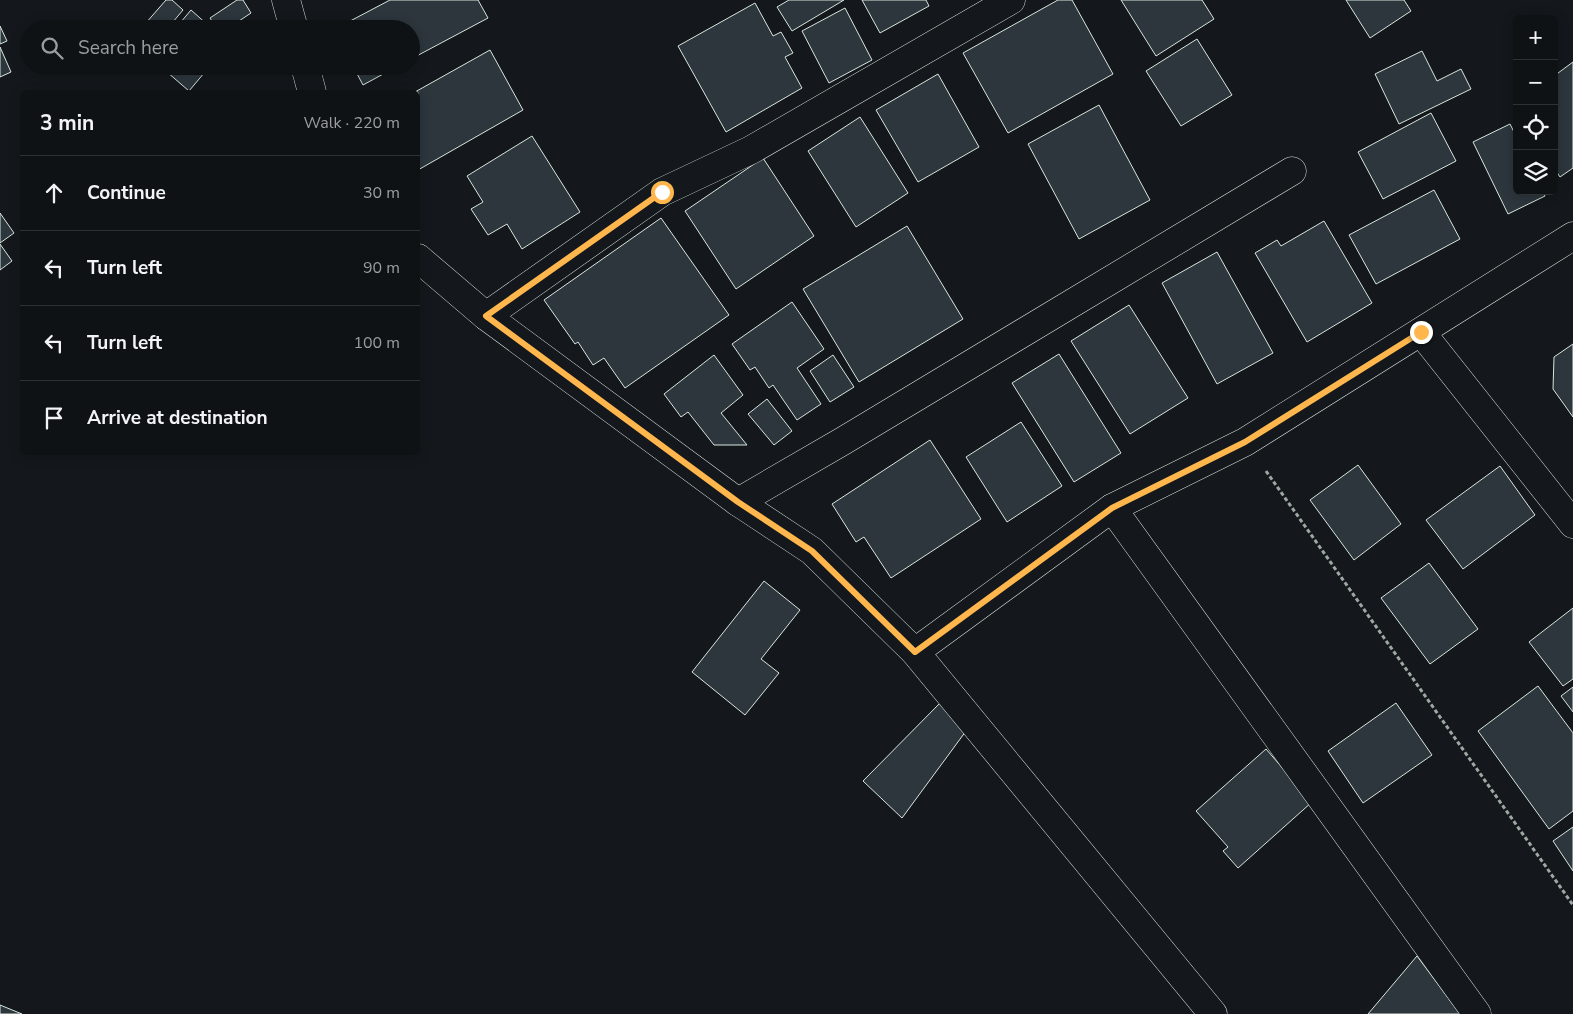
<!DOCTYPE html>
<meta charset="utf-8">
<style>
body{margin:0;font-family:"Nunito Sans",sans-serif;background:#1d2022;color:#f1f3f6}
.controls{position:absolute;right:15px;top:15px;display:grid;overflow:hidden;border-radius:8px;box-shadow:0 2px 12px #0003}
.controls button{width:45px;height:45px;display:grid;place-items:center;padding:0;border:0;border-bottom:1px solid #2f3234;background:#0f1215;color:#f1f3f6;font:25px sans-serif}
.stop{position:absolute;width:15px;height:15px;margin:-11px;border:4px solid #ffb74d;border-radius:50%;background:#fff}
.stop.end{background:#ffb74d;border-color:#fff;box-shadow:0 1px 5px #0008}
.list{margin:0;padding:0;list-style:none}
h2{display:flex;justify-content:space-between;align-items:center;height:65px;margin:0;padding:0 20px;font-size:21px}
h2 small{font-size:16px;font-weight:400;color:#9b9ea0}
.list li{display:grid;grid-template-columns:32px 1fr auto;gap:15px;align-items:center;box-sizing:border-box;height:75px;padding:0 20px;border-top:1px solid #2f3234}
.list b{display:block;font-size:19px;white-space:nowrap}
.list em{font-size:16px;font-style:normal;color:#9b9ea0}
.icon{flex:none;width:28px;height:28px;fill:none;stroke:currentColor;stroke-width:2;stroke-linecap:round;stroke-linejoin:round}
.map{position:relative;flex:none;width:1573px;height:1014px;overflow:hidden}
.search{position:absolute;background:#0f1215;box-shadow:0 2px 12px #0003;left:20px;top:20px;width:400px;height:55px;display:flex;align-items:center;gap:12px;box-sizing:border-box;padding:0 18px;border-radius:28px;color:#9b9ea0;font-size:19px}
.panel{position:absolute;background:#0f1215;box-shadow:0 2px 12px #0003;left:20px;top:90px;width:400px;height:365px;border-radius:8px}
.map>svg:first-child{display:block}
</style>
<div class="map">
<svg width="1573" height="1014" viewBox="0 0 1573 1014">
<rect width="100%" height="100%" fill="#14181c"/>
<!-- building -->
<g fill="#2c363c" stroke="#d8e6dc">
<polygon points="166,0 172,0 183,10 167,29 151,29 145,24"/>
<polygon points="237,0 243,0 251,13 227,29 217,29 210,18"/>
<polygon points="390,0 478,0 488,18 411,59 411,29 335,29"/>
<polygon points="789,0 844,0 792,31 777,7"/>
<polygon points="862,0 926,0 929,6 880,33"/>
<polygon points="1058,0 1072,0 1113,74 1008,133 963,53"/>
<polygon points="1121,0 1202,0 1214,19 1156,56"/>
<polygon points="1346,0 1404,0 1411,11 1370,38"/>
<polygon points="755,3 773,36 781,32 793,53 785,57 802,88 726,132 678,46"/>
<polygon points="845,8 872,60 829,83 802,31"/>
<polygon points="191,10 209,26 207,29 175,29"/>
<polygon points="0,26 7,41 0,44"/>
<polygon points="1197,39 1232,95 1181,126 1146,71"/>
<polygon points="0,47 11,72 0,77"/>
<polygon points="490,50 523,110 418,170 418,92 415,92"/>
<polygon points="1422,51 1437,81 1461,69 1471,89 1399,124 1375,74"/>
<polygon points="1573,62 1573,168 1560,177 1554,168 1554,76"/>
<polygon points="160,66 210,66 189,91"/>
<polygon points="353,66 398,66 363,85"/>
<polygon points="938,74 979,147 918,182 876,110"/>
<polygon points="1099,105 1150,200 1079,239 1028,144"/>
<polygon points="1431,113 1456,161 1383,199 1358,152"/>
<polygon points="860,117 908,193 856,227 808,151"/>
<polygon points="1510,124 1517,138 1517,191 1543,191 1545,196 1508,214 1473,142"/>
<polygon points="532,136 580,212 522,249 507,224 488,235 471,209 483,202 467,176"/>
<polygon points="763,158 814,236 736,289 685,211"/>
<polygon points="1434,190 1460,239 1376,284 1349,235"/>
<polygon points="0,213 14,233 0,243"/>
<polygon points="661,218 729,315 625,388 604,358 593,365 578,342 575,344 544,300"/>
<polygon points="1324,221 1372,303 1307,342 1255,253 1277,240 1281,246"/>
<polygon points="907,226 963,319 859,382 803,289"/>
<polygon points="0,244 12,261 0,270"/>
<polygon points="1217,252 1273,353 1217,384 1162,283"/>
<polygon points="792,302 824,349 797,368 821,404 797,420 773,385 769,388 755,367 750,370 732,344"/>
<polygon points="1129,305 1188,398 1130,434 1071,341"/>
<polygon points="1573,344 1573,417 1553,389 1554,357"/>
<polygon points="1059,354 1121,453 1074,482 1012,383"/>
<polygon points="714,355 743,395 721,413 747,445 714,445 688,412 681,417 664,394"/>
<polygon points="833,355 854,387 830,402 810,371"/>
<polygon points="767,399 792,431 774,445 748,414"/>
<polygon points="1021,422 1062,486 1007,522 966,457"/>
<polygon points="930,440 981,519 891,578 864,537 856,542 832,504"/>
<polygon points="1358,465 1401,524 1354,560 1310,500"/>
<polygon points="1500,466 1535,515 1463,569 1426,520"/>
<polygon points="1429,563 1478,629 1430,664 1381,598"/>
<polygon points="764,581 800,610 761,659 779,673 745,715 692,672"/>
<polygon points="1573,608 1573,679 1563,686 1529,642"/>
<polygon points="1538,686 1573,733 1573,811 1549,829 1478,731"/>
<polygon points="1573,687 1573,712 1561,696"/>
<polygon points="941,702 966,731 902,818 863,781"/>
<polygon points="1396,703 1432,755 1363,803 1328,751"/>
<polygon points="1266,749 1312,802 1238,868 1223,851 1228,847 1196,811"/>
<polygon points="1573,827 1573,871 1553,841"/>
<polygon points="1417,956 1460,1014 1368,1014"/>
<polygon points="0,1005 22,1014 0,1014"/>
</g>
<g fill="none" stroke-linecap="round" stroke-linejoin="round">
<defs>
<g id="minor">
<polyline points="286,0 294,29"/>
<polyline points="305,66 312,92"/>
<polyline points="418,258 486,316 738,502 812,551 915,652 1213,1014"/>
<polyline points="486,316 662,192 751,150 1011,0"/>
<polyline points="1421,332 1573,524"/>
<polyline points="738,502 843,441 1292,171"/>
<polyline points="1112,508 1477,1014"/>
<polyline points="915,652 1112,508 1245,442 1573,236"/>
</g>
</defs>
<!-- minor casing -->
<use href="#minor" stroke="#d8e6dc" stroke-width="29"/>
<!-- path -->
<polyline stroke="#9da8a2" stroke-width="3" stroke-dasharray="4 2.5" stroke-linecap="butt" points="1266,471 1573,905"/>
<!-- minor -->
<use href="#minor" stroke="#14181c" stroke-width="28"/>
</g>
<g fill="none" stroke-linecap="round" stroke-linejoin="round">
<!-- route -->
<polyline stroke="#ffb74d" stroke-width="6" points="662,192 486,316 738,502 812,551 915,652 1112,508 1245,442 1421,332"/>
</g>
</svg>
<div class="controls">
<button>+</button>
<button>−</button>
<button><svg class="icon" aria-label="locate" viewBox="0 0 24 24"><circle cx="12" cy="12" r="6"/><path d="M12 2v4M12 18v4M2 12h4M18 12h4"/></svg></button>
<button><svg class="icon" aria-label="layers" viewBox="0 0 24 24"><path d="M12 4l9 5-9 5-9-5zM3 14l9 5 9-5"/></svg></button>
</div>
<div class="stop" style="left:662px;top:192px"></div>
<div class="stop end" style="left:1421px;top:332px"></div>
<div class="search"><svg class="icon" aria-label="search" viewBox="0 0 24 24"><circle cx="10" cy="10" r="6"/><path d="M15 15l6 6"/></svg>Search here</div>
<section class="panel">
<h2>3 min<small>Walk · 220 m</small></h2>
<ul class="list">
<li><svg class="icon" aria-label="ahead" viewBox="0 0 24 24"><path d="M12 20V5M6 11l6-6 6 6"/></svg><div><b>Continue</b></div><em>30 m</em></li>
<li><svg class="icon" aria-label="left" viewBox="0 0 24 24"><path d="M17 20v-9H6M10 6l-5 5 5 5"/></svg><div><b>Turn left</b></div><em>90 m</em></li>
<li><svg class="icon" aria-label="left" viewBox="0 0 24 24"><path d="M17 20v-9H6M10 6l-5 5 5 5"/></svg><div><b>Turn left</b></div><em>100 m</em></li>
<li><svg class="icon" aria-label="arrive" viewBox="0 0 24 24"><path d="M6 21V4h12l-3 4 3 4H6"/></svg><div><b>Arrive at destination</b></div></li>
</ul>
</section>
</div>
